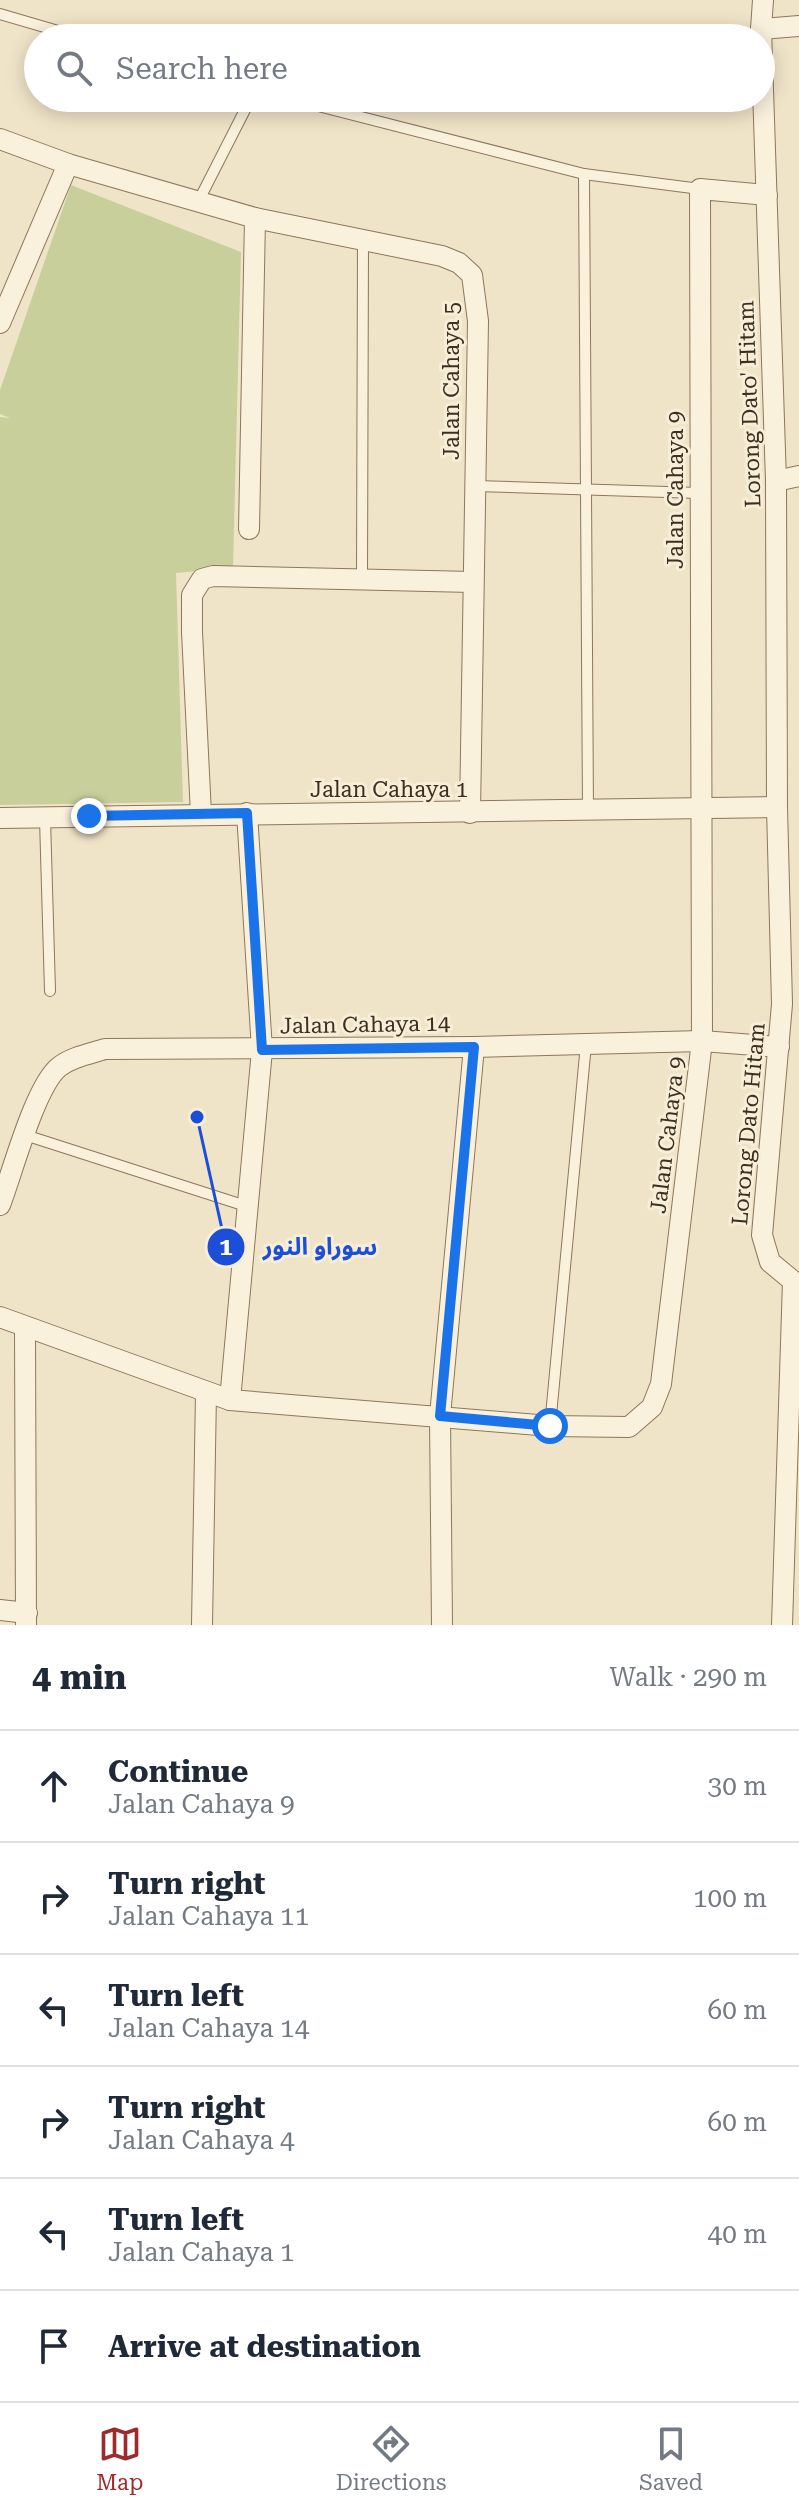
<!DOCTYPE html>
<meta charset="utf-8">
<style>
body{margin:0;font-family:"Roboto Serif","Noto Sans Arabic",serif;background:#f2f2f3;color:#1f2937}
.stop{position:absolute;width:24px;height:24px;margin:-18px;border:6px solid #1a73e8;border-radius:50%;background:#fff}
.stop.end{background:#1a73e8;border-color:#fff;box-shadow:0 2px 8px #0008}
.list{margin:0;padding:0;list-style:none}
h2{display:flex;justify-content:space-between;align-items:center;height:104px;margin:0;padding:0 32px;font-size:34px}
h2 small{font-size:26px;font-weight:400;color:#747a83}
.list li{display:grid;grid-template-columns:52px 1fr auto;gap:24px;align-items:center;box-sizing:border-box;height:112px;padding:0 32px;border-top:2px solid #e0e1e3}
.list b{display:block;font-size:30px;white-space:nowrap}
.list p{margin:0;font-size:26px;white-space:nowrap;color:#747a83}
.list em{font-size:26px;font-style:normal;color:#747a83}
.icon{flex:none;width:44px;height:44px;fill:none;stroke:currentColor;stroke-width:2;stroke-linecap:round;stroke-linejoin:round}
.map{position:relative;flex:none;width:799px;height:1625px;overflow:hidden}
.search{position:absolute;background:#fff;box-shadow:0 4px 20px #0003;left:24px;right:24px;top:24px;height:88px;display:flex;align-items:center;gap:20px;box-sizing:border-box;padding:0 28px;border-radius:44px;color:#747a83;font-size:30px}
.sheet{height:776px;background:#fff}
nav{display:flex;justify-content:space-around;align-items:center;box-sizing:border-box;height:112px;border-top:2px solid #e0e1e3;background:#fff;font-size:22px;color:#747a83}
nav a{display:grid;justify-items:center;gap:4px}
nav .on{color:#9e2a2b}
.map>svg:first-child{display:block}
</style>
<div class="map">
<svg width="799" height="1625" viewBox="0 0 799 1625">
<rect width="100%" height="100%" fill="#f0e4c8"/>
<!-- green -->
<polygon fill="#c9cf9b" points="71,185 241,252 233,568 176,573 183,802 0,805 0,417 10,418 0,414 0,390"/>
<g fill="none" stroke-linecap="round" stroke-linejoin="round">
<defs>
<g id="service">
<polyline points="0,14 82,38"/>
<polyline points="287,98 584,174 700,189"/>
<polyline points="584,174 588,811"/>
<polyline points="198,202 251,98"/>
<polyline points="475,486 699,493"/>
<polyline points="362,579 363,240"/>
<polyline points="45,819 50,991"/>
<polyline points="25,1135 249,1207"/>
<polyline points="550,1426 586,1044"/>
</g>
<g id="minor">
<polyline points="763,0 761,29 776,481 777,807 782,1004 762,1235 770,1262 793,1281 782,1625"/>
<polyline points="761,29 799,26"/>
<polyline points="0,139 68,164 255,218 442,256 459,263 472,275 478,321 470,813"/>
<polyline points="0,323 68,164"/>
<polyline points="776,481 799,476"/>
<polyline points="249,529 255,218"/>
<polyline points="201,814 192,632 192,595 202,579 213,576 472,582"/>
<polyline points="0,818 777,807"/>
<path d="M0,1205C12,1174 35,1086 59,1067C72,1057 89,1054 105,1049L474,1047L702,1041L779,1047"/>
<polyline points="0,1317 230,1400 550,1426 629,1427 652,1407 661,1384 702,1041 700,189 767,195"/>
<polyline points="25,1328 26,1625"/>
<polyline points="230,1400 262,1050 247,813"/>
<polyline points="0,1610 27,1613"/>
<polyline points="202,1625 206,1393"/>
<polyline points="442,1625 440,1416 474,1047"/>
</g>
</defs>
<!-- service casing -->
<use href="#service" stroke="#8d765c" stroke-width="12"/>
<!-- minor casing -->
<use href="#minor" stroke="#8d765c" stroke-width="22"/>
<!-- service -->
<use href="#service" stroke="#faf1dc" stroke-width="10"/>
<!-- minor -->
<use href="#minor" stroke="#faf1dc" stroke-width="20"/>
</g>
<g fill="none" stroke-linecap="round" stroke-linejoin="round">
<!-- route -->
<polyline stroke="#1a73e8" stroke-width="10" points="89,816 247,813 262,1050 474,1047 440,1416 550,1426"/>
</g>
<g text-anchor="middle" stroke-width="6" stroke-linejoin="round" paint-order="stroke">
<!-- street labels -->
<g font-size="22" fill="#3d2e20" stroke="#f7eed8">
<text transform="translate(451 381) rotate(-90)" y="8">Jalan Cahaya 5</text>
<text transform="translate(749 404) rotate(-92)" y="8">Lorong Dato' Hitam</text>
<text transform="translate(675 490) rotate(-90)" y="8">Jalan Cahaya 9</text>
<text x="389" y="797">Jalan Cahaya 1</text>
<text transform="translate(365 1024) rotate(-1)" y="8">Jalan Cahaya 14</text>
<text transform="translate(748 1124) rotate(-85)" y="8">Lorong Dato Hitam</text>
<text transform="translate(667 1135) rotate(-83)" y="8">Jalan Cahaya 9</text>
</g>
</g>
<!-- callouts -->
<path fill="none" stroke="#1d4ed8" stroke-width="3" d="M197 1117L226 1247"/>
<g fill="#1d4ed8" stroke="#f7eed8" stroke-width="3">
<circle cx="197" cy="1117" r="8"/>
<circle cx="226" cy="1247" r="20"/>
</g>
<g font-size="24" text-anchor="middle" font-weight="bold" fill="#fff">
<text x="226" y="1255">1</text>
</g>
<g font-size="24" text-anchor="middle" font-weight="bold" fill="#1d4ed8" stroke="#f7eed8" stroke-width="6" stroke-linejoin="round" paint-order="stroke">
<text x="320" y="1255">سوراو النور</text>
</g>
</svg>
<div class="stop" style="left:550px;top:1426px"></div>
<div class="stop end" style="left:89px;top:816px"></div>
<div class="search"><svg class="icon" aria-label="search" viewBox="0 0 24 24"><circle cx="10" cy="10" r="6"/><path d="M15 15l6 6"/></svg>Search here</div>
</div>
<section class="sheet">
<h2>4 min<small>Walk · 290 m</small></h2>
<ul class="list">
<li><svg class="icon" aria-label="ahead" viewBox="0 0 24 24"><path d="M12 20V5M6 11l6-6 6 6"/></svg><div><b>Continue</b><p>Jalan Cahaya 9</p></div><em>30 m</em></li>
<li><svg class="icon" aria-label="right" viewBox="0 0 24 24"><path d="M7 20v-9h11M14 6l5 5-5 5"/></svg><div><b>Turn right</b><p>Jalan Cahaya 11</p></div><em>100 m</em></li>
<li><svg class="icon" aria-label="left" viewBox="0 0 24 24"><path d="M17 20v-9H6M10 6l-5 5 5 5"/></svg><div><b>Turn left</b><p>Jalan Cahaya 14</p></div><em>60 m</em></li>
<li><svg class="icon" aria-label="right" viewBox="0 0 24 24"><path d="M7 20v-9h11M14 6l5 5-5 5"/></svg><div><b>Turn right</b><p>Jalan Cahaya 4</p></div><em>60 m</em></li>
<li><svg class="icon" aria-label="left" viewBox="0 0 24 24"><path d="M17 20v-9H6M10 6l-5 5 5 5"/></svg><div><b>Turn left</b><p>Jalan Cahaya 1</p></div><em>40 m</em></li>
<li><svg class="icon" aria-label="arrive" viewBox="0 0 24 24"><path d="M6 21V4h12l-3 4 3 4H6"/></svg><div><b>Arrive at destination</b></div></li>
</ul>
</section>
<nav>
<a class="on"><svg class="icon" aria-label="map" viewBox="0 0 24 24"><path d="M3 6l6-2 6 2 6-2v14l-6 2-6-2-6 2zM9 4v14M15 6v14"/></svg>Map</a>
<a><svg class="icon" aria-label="directions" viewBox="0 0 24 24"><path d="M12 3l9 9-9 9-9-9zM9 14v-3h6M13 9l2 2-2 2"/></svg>Directions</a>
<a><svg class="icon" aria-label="saved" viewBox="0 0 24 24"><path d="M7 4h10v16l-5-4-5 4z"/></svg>Saved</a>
</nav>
